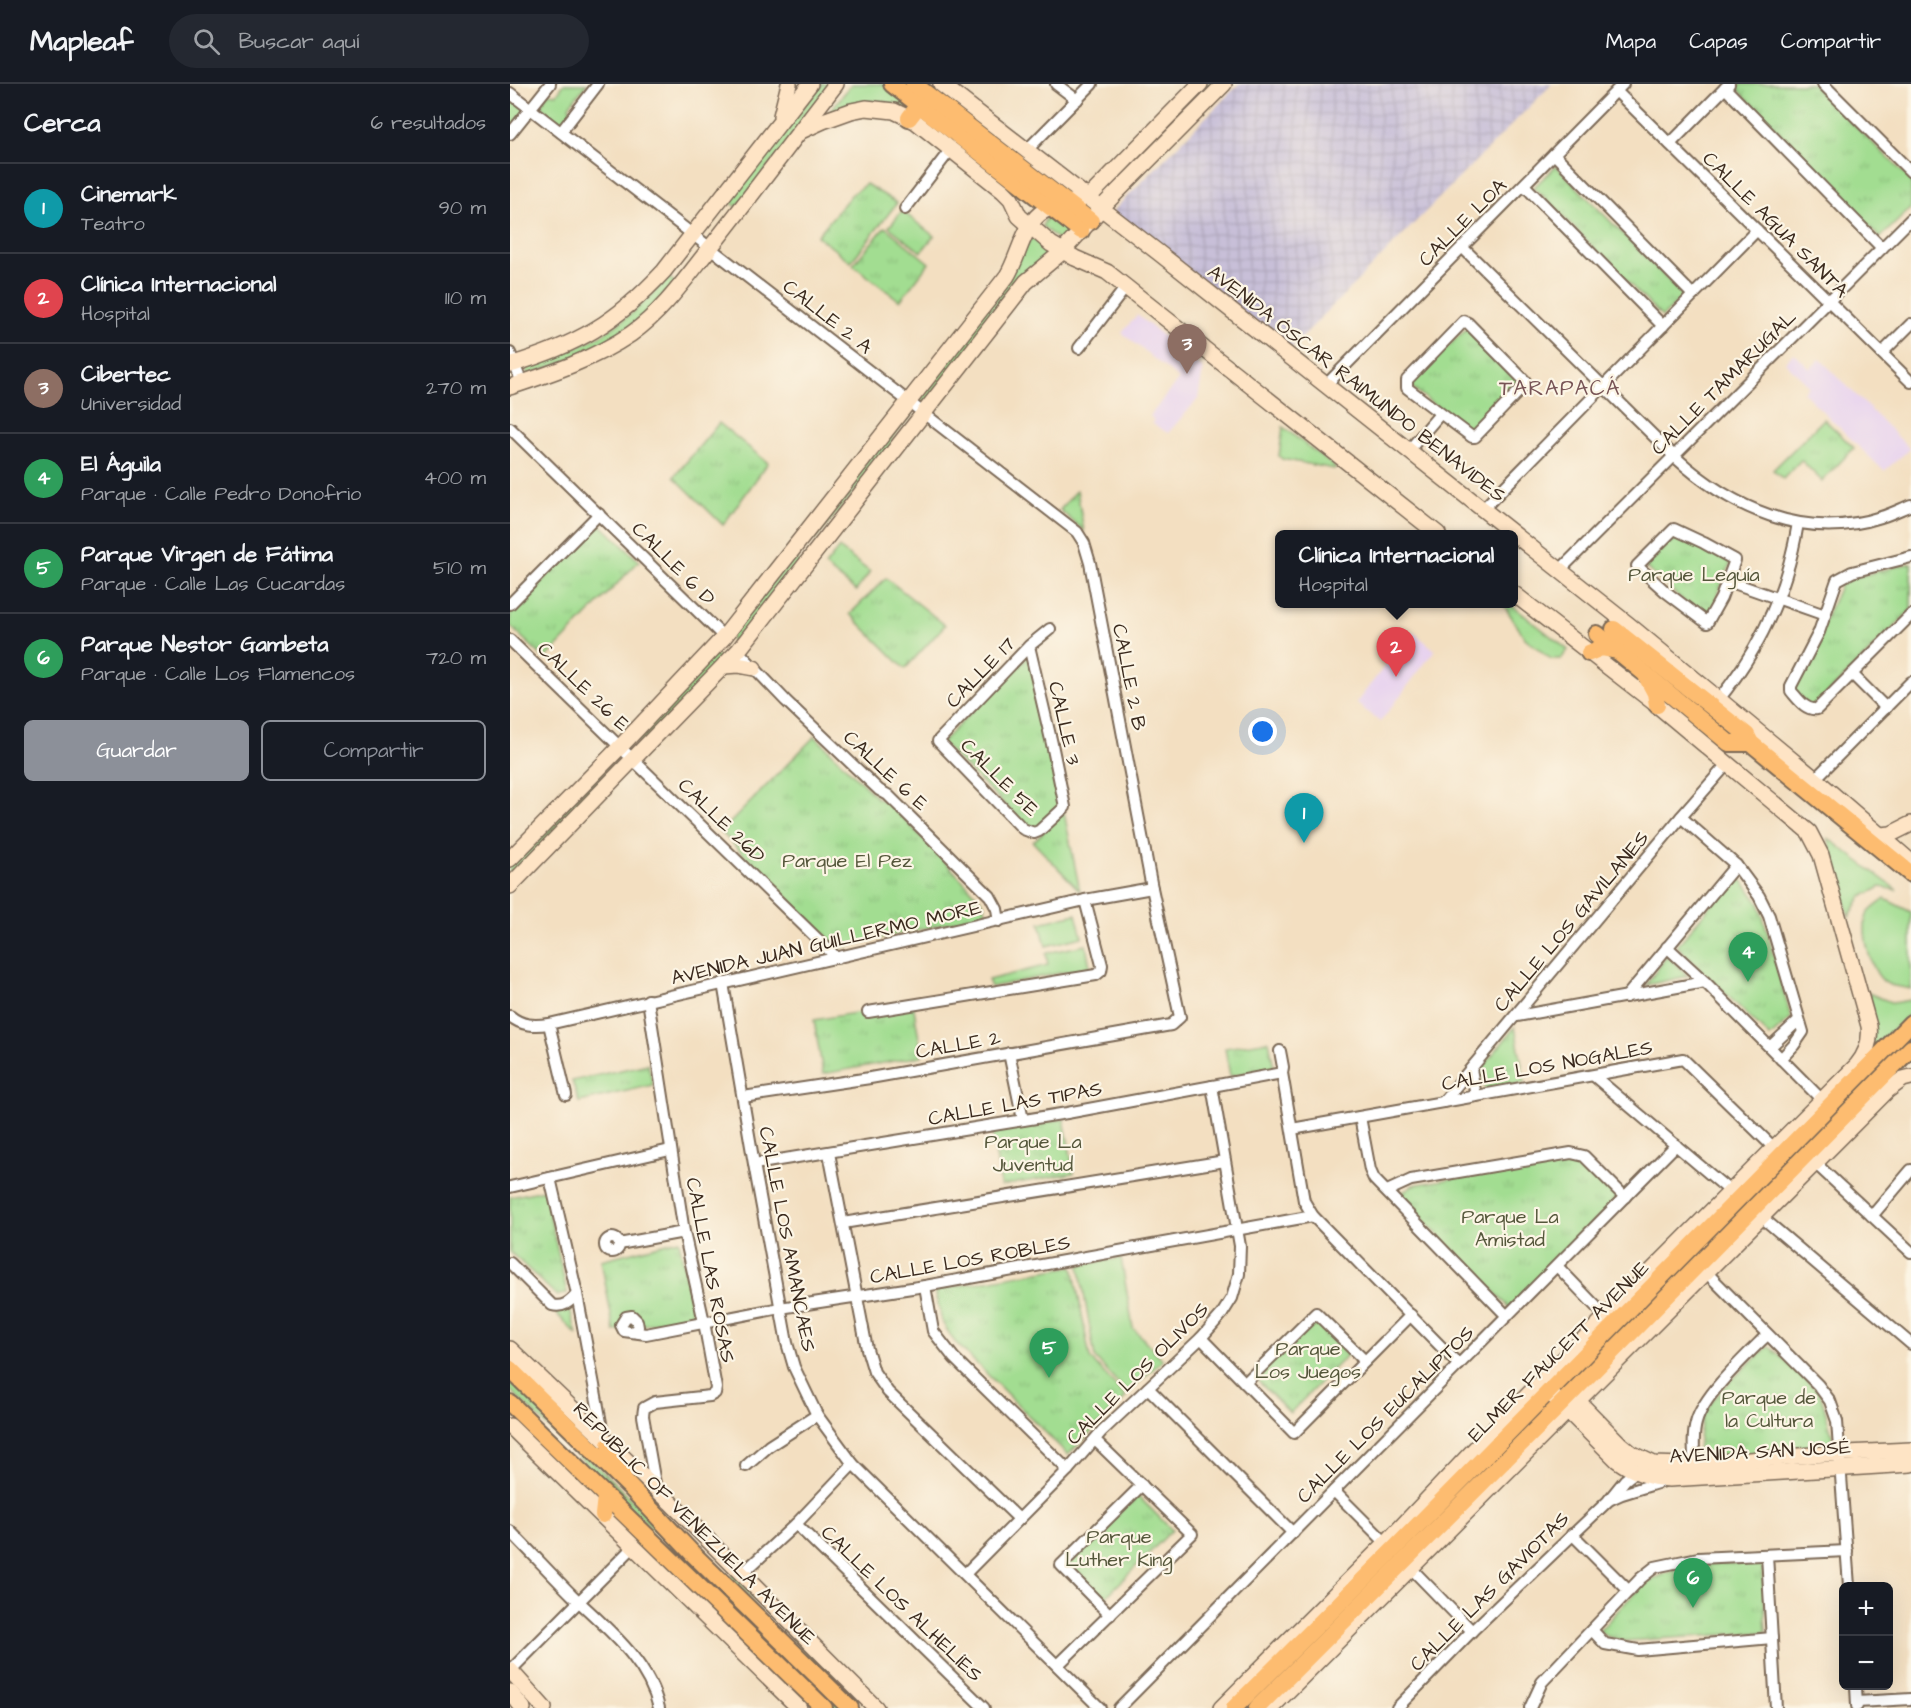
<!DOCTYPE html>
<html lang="es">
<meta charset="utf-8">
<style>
body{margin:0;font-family:"Architects Daughter",sans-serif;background:#242831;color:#f1f3f6}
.controls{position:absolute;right:18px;bottom:18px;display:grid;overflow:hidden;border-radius:9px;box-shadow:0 6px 24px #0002}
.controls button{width:54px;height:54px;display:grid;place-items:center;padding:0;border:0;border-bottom:2px solid #363941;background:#171b24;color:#f1f3f6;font:30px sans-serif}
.you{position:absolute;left:753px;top:648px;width:21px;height:21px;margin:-15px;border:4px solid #fff;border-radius:50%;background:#1a73e8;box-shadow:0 0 0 9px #1a73e833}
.badge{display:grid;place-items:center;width:39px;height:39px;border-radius:50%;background:#8c9099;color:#fff;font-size:20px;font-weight:700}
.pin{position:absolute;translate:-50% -50px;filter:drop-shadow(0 2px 3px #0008)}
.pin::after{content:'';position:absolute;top:32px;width:21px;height:18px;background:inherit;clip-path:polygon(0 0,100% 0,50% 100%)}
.popup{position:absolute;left:765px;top:446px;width:243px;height:78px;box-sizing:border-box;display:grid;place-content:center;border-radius:9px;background:#171b24;filter:drop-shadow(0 2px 4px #0005);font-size:20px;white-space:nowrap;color:#9ea1a6}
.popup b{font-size:22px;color:#f1f3f6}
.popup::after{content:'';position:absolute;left:50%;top:100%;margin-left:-12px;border:12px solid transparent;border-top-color:#171b24}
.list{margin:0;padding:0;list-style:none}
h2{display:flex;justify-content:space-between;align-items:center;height:78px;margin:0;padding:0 24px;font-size:26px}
h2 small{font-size:20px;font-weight:400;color:#9ea1a6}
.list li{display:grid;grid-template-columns:39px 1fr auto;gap:18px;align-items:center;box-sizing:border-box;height:90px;padding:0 24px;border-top:2px solid #363941}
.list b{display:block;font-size:22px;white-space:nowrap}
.list p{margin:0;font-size:20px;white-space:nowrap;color:#9ea1a6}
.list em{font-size:20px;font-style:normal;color:#9ea1a6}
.actions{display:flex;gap:12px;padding:18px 24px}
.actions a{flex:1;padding:14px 0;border:2px solid #8c9099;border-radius:9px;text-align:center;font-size:21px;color:#8c9099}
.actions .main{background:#8c9099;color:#fff}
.icon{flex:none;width:33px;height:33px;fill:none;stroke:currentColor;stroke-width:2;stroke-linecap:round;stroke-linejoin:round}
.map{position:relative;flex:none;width:1401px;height:1624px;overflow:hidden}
header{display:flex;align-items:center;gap:36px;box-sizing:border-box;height:84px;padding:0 30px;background:#171b24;border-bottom:2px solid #363941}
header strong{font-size:28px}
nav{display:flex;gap:33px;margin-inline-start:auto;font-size:21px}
.search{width:420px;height:54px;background:#242831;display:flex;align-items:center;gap:15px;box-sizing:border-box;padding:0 21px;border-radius:33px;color:#9ea1a6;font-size:22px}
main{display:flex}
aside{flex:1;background:#171b24}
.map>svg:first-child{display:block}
</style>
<header>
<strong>Mapleaf</strong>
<div class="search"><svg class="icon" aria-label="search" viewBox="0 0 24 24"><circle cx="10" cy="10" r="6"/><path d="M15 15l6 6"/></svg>Buscar aquí</div>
<nav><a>Mapa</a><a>Capas</a><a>Compartir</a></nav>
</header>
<main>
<aside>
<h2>Cerca<small>6 resultados</small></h2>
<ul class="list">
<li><span class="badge" style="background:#0f9aa8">1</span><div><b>Cinemark</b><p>Teatro</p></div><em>90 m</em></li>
<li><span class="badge" style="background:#e0444e">2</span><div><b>Clínica Internacional</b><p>Hospital</p></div><em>110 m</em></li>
<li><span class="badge" style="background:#8d6e63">3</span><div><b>Cibertec</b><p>Universidad</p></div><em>270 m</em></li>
<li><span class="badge" style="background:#2e9e5b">4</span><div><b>El Águila</b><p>Parque · Calle Pedro Donofrio</p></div><em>400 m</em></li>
<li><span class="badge" style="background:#2e9e5b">5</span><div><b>Parque Virgen de Fátima</b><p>Parque · Calle Las Cucardas</p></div><em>510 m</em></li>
<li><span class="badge" style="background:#2e9e5b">6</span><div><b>Parque Nestor Gambeta</b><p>Parque · Calle Los Flamencos</p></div><em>720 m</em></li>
</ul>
<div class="actions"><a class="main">Guardar</a><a>Compartir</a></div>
</aside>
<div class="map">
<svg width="1401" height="1624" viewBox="0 0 1401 1624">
<defs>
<pattern id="industrial-grid" width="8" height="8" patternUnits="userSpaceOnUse" patternTransform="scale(1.5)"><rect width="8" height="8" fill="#c8bfd8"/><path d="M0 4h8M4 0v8" fill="none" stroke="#ada4b9"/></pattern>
<pattern id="park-tufts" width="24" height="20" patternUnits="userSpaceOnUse" patternTransform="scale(1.5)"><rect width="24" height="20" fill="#a2dd91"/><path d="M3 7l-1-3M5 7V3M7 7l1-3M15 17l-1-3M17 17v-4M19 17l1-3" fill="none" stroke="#8cbe7d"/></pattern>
</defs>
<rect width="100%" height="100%" fill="#fcf5e5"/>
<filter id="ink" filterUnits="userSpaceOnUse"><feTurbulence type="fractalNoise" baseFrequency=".0167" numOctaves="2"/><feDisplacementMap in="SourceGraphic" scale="12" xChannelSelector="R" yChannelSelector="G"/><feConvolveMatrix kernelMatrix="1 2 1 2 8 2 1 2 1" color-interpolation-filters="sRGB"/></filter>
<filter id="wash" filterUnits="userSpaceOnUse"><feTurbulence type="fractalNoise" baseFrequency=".008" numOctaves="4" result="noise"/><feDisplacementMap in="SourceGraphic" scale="24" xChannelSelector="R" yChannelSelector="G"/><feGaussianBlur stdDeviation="1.35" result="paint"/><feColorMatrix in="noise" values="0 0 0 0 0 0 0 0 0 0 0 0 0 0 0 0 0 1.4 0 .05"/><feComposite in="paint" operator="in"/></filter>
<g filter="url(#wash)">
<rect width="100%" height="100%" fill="#f3dfc1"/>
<!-- built -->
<g fill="#e7d2ef">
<polygon points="627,231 693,285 688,315 658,349 642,339 644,336 640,332 669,295 612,249"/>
<polygon points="1284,269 1300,285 1310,275 1400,365 1374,387 1293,308 1299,302 1275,278"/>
<polygon points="902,547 925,566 870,638 846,619"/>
</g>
<!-- industrial -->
<polygon fill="url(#industrial-grid)" points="729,0 1042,0 779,266 602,128"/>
<!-- green -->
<g fill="#a2dd91" stroke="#6e8458" stroke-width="1.5">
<path d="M54,0H77L59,22L62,27L55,38C44,38 37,29 31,21L38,9L47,10Z"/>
<polygon points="312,0 324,0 227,123 218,116"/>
<path d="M342,0H375L402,20L397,27C367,8 343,20 315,33Z"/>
<polygon points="697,0 708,0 590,118 584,114"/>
<polygon points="392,127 424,152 411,168 379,143"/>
<polygon points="539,129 563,148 552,159 532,142"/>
<polygon points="522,153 543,171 415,319 412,318 412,313 425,298 430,283"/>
<path d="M158,193L166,199C144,224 120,246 91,261C69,274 42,282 18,291L15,283C79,262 113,245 158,193Z"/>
<polygon points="395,327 402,330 382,354 382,360 305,456 300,452"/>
<polygon points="773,343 826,384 824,385 772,375 769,372"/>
<polygon points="329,464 360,488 346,507 315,482"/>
<polygon points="282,471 290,478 225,561 220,553"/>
<polygon points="993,520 1000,520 1058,566 1051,575 1041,575 1015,554"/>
<polygon points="205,570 213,578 130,661 124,654"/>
<polygon points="105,675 110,682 0,795 0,781"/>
<polygon points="1318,754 1387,806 1371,803 1351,813 1339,833"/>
<path d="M1375,815L1401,828V905C1394,903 1384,903 1378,900C1361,892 1350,847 1357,831C1360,825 1369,820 1375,815Z"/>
<polygon points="566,830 572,853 536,862 530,839"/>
<polygon points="576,861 580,883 481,903 478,896 538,881 536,869"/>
<polygon points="1157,872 1178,892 1136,901"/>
<path d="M1358,909L1383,919L1401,916V929L1359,969C1365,949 1365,929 1358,909Z"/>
<polygon points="611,1174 623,1244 653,1276 617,1309 585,1274 569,1181"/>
<polygon points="60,1225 67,1251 44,1227"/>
<polygon points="0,1297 335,1624 326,1624 0,1306"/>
<polygon points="223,1490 342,1610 331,1602 220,1494"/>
</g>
<!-- park -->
<g fill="url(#park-tufts)" stroke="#6e8458" stroke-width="1.5">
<polygon points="1231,0 1304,0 1307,5 1401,96 1401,124 1370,154 1227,4"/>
<polygon points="0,12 17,25 0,47"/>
<polygon points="1046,82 1174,212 1152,233 1024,103"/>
<polygon points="356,100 387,119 341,178 307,152 342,110"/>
<polygon points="375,143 419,179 390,217 343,181"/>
<polygon points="957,244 1012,297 965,348 957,347 899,301"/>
<polygon points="1314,335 1344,364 1312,397 1291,376 1273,395 1263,386"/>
<polygon points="209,339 258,379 213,441 164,393"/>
<polygon points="567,406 574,447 550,426"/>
<polygon points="88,438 129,477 35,575 0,542 0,530"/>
<polygon points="1165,449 1221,478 1198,534 1193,534 1133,481"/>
<polygon points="1401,479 1401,526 1308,619 1299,622 1283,607 1331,500 1342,494"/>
<polygon points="376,494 435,541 395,585 340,530"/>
<polygon points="517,572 520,572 550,723 527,745 520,745 431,659"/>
<polygon points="305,652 367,714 379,719 473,818 477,830 328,864 211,748"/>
<polygon points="554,728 570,807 523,758"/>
<polygon points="1226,791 1236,801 1249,819 1281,934 1260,953 1167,862"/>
<polygon points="403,919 412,972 313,990 304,936"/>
<polygon points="1005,943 1015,999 975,1005 971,985"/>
<polygon points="759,957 764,984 720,992 715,964"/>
<polygon points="138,980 143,1001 69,1018 62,997"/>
<polygon points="554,1035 564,1089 491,1102 482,1048"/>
<polygon points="1064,1075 1072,1077 1110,1111 1000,1224 889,1111 903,1101"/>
<polygon points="34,1106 57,1209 47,1212 0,1168 0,1113"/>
<polygon points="169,1156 183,1231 104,1247 91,1176"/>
<polygon points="563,1182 580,1274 616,1313 558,1371 444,1257 432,1238 425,1206"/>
<polygon points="807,1233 841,1267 780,1329 744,1293"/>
<path d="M1259,1262L1310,1309L1322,1351L1323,1361L1317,1366L1199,1372H1192L1188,1369C1189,1356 1189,1344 1194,1331C1202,1310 1241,1279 1259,1262Z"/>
<polygon points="626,1410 662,1446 592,1517 556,1481"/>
<path d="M1252,1479L1256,1548L1114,1557L1096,1552L1089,1547C1104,1532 1118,1513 1135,1501C1168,1476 1212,1480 1252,1479Z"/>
</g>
</g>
<g filter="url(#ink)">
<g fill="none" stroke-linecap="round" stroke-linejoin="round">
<defs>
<g id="street">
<polyline points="546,0 567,16"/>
<polyline points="1313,0 1401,88"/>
<polyline points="1215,4 1372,164"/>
<polyline points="1106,7 1401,298"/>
<polyline points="0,9 567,448 574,459 580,479 642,804 670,933 661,941 360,994 233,1013"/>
<polyline points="51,48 88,0"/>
<polyline points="0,50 40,0"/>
<polyline points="1160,60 1219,0"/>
<polyline points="517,66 582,0"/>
<polyline points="1044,70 1183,211"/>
<polyline points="1014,101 1153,242"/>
<polyline points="395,125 441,65"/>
<path d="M953,164L1165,373C1221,424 1294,458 1371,433C1381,430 1391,425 1401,421"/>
<polygon points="954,237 958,239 1015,297 1015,301 965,353 962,353 897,304 897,296"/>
<polyline points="569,264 616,203"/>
<polyline points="0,269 12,299"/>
<polyline points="1372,269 1401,240"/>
<polyline points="816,301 1113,0"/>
<polyline points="0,344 214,553"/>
<polyline points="899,366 930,330"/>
<polyline points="973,425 1247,146"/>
<polygon points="1164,445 1194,459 1225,476 1211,514 1197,539 1156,508 1127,482"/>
<path d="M1401,473L1342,488L1327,496L1309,548L1281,602V607C1288,615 1296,627 1307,625L1401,531"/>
<polyline points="1050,486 1401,135"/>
<polyline points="1218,497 1315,531"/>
<polyline points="0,520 89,430"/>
<polyline points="0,556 327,874"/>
<polyline points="519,562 542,660 555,723 529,747 524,749 513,745 428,657 519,562 540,545"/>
<polyline points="228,567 276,617 369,706 378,711 383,716 480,812 487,825 489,837"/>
<polyline points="1342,590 1376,624"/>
<path d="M1206,619C1250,566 1277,508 1288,439"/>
<polyline points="1305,695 1401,598"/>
<polyline points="1171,733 1226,781 1249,812 1259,832 1293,948 1284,961 1271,975"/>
<polyline points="1157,863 1195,898 1312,1016"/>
<polyline points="213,899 244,1080 277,1259 284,1283 307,1331 343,1380 590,1624"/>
<polyline points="1116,913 1226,781"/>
<polyline points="138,916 174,1148 194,1238 206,1304 205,1309 200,1312 145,1318 134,1324 133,1332 146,1405"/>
<polyline points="358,928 586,891 591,887 592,881 575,816"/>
<path d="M0,932C12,942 24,942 39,940L575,816L642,804"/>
<polyline points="1007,932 1195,898"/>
<polyline points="39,940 56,1011"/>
<polyline points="1260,963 1289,936"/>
<polyline points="770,967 773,983 772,989 794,1117 803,1132 949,1281"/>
<polyline points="499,969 513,1036"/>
<polyline points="961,985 966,1012"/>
<polyline points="1084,992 1221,1108"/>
<polyline points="933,1018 1171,733 1218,679"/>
<polyline points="850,1033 860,1086 864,1095 997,1232"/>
<polyline points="782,1045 1173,975 1264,1064"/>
<polyline points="319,1069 357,1265 364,1288 378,1308 509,1435"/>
<polyline points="1305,1079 1401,1168"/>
<polyline points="244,1080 557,1029 772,989"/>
<polyline points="40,1094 67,1210 94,1355"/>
<polyline points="0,1103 160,1066"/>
<polyline points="877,1107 901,1096 1061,1069 1074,1072 1115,1113"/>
<polyline points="1248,1130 1401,1260"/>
<polyline points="1362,1132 1401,1086"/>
<polyline points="333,1139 715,1077"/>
<circle cx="102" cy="1161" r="7"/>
<polyline points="109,1160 174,1148"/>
<path d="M0,1179L42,1221C53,1224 60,1218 67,1210"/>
<polyline points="1047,1182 1096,1233"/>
<polyline points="1196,1188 1308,1301 1320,1317 1327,1337 1339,1502"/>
<polyline points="415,1202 423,1247 444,1274 558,1386"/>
<polyline points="123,1248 128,1243 127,1237 122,1232 116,1233 111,1241 114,1247 136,1250 270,1224 415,1202 803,1132"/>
<polyline points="691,1254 784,1349 901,1231"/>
<polyline points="735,1299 806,1229 855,1277"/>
<polyline points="638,1304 783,1449"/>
<polyline points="236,1382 259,1362 307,1331"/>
<path d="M1185,1386C1184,1371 1182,1353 1186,1339C1193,1311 1237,1271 1257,1251"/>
<polyline points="824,1407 880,1463"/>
<polyline points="1101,1415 1112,1410 1154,1397"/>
<polyline points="286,1440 474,1624"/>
<path d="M0,1447C21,1468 41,1490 62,1511C96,1544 138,1576 149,1624"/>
<polyline points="1062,1450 1119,1507"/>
<polyline points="1257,1471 1266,1624"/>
<polyline points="897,1480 962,1547"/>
<polyline points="232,1490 286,1440 343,1380"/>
<polyline points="455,1490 558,1386 592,1347 691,1254 712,1230 722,1214 729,1190 730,1162 702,1002"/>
<polyline points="600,1531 551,1481 632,1401"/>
<polyline points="1082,1546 1095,1560 1128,1566 1262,1554"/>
<polyline points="548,1581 682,1450 585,1356"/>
<polyline points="1,1586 124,1462"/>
<polyline points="1346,1602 1347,1622"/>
<polyline points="1347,1618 1401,1615"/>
<polyline points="609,1624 1166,1061"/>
<polyline points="887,1624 962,1547 1098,1417 1115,1396 1130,1384"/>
<polyline points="1020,1624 1032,1598 1131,1494 1145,1483 1188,1474 1337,1467"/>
</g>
<g id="secondary">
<polyline points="431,0 649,169 1119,541 1305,695 1401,778"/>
<polyline points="271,32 279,0"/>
<polyline points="291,47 313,37 341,27 356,24 384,27 405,37 493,107 501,115 509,132 541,160 565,174 597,188 928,450"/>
<path d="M0,281C67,261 106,239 154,187L300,0"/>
<path d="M0,303C42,289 84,275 121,250C155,226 178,191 204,159C245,107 285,53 326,0"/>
<polyline points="214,582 228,581 244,584"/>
<polyline points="1371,751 1381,750 1401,740"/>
<path d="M0,775L111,662L214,553L497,192C509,173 514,138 534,127C550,118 566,121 583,109L690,0"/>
<polyline points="0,802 228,567 516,198 552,168 598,117 714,0"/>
<polyline points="0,1265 160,1418 366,1624"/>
<path d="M1030,1299L1107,1376C1123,1388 1139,1394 1159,1395L1401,1380"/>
<polyline points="1062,1311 1110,1360 1121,1369 1144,1380 1174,1381 1315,1370 1401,1366"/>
<polyline points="0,1342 289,1624"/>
<polyline points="0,1586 34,1624"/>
<polyline points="0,1608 13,1624"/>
<path d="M711,1624L876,1459L981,1348L1347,981C1356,970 1361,957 1359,942L1311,771L1299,748L1147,621L1003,509"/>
<polyline points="761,1624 1378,1006 1393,995 1401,993"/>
</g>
<g id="primary">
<polyline points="382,0 571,147"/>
<polyline points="404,0 581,137"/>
<polyline points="399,34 409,21"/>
<polyline points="1104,545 1237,651 1241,659 1401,790"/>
<polyline points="1087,550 1219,659 1241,659"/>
<polyline points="1079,569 1091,564 1107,567"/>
<polyline points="1137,594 1145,609 1147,621"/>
<polyline points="0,1285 119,1402 182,1469 340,1624"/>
<polyline points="0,1319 314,1624"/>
<polyline points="99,1361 113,1390"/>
<polyline points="93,1431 95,1413"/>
<polyline points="724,1624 883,1466 1401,939"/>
<polyline points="747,1624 1051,1320 1401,964"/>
</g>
</defs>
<!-- street casing -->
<use href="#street" stroke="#7b6957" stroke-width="14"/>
<!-- secondary casing -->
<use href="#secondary" stroke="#7b6957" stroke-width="18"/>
<!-- primary casing -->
<use href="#primary" stroke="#7b6957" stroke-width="20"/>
<!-- street -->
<use href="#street" stroke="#fff" stroke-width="10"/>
<!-- secondary -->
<use href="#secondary" stroke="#fee4c5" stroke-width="15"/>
<!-- primary -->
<use href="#primary" stroke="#fdbc6f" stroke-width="16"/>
</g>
</g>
<g text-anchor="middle" stroke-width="4.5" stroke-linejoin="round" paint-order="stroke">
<!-- street labels -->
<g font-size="20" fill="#3b2a1e" stroke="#fcf5e5">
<text transform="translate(952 138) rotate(-45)" y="7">CALLE LOA</text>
<text transform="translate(1266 140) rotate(45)" y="7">CALLE AGUA SANTA</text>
<text transform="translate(318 232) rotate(38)" y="7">CALLE 2 A</text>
<text transform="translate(1213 298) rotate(-45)" y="7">CALLE TAMARUGAL</text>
<text transform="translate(847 299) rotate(38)" y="7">AVENIDA ÓSCAR RAIMUNDO BENAVIDES</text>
<text transform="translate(164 479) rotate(45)" y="7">CALLE 6 D</text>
<text transform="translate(470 588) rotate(-46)" y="7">CALLE 17</text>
<text transform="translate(620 593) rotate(79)" y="7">CALLE 2 B</text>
<text transform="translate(74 602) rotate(44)" y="7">CALLE 26 E</text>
<text transform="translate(555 639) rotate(77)" y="7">CALLE 3</text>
<text transform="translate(376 686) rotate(43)" y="7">CALLE 6 E</text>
<text transform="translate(490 693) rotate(45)" y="7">CALLE 5E</text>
<text transform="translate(212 736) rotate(44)" y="7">CALLE 26D</text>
<text transform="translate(1061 837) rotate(-50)" y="7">CALLE LOS GAVILANES</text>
<text transform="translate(316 858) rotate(-13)" y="7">AVENIDA JUAN GUILLERMO MORE</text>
<text transform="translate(448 960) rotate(-10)" y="7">CALLE 2</text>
<text transform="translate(1037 981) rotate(-10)" y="7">CALLE LOS NOGALES</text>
<text transform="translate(505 1019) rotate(-10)" y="7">CALLE LAS TIPAS</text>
<text transform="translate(278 1155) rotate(79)" y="7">CALLE LOS AMANCAES</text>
<text transform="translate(460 1175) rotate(-10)" y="7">CALLE LOS ROBLES</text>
<text transform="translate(201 1186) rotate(79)" y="7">CALLE LAS ROSAS</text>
<text transform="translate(1048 1267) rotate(-45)" y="7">ELMER FAUCETT AVENUE</text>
<text transform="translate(627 1289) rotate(-45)" y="7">CALLE LOS OLIVOS</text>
<text transform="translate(875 1330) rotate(-45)" y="7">CALLE LOS EUCALIPTOS</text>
<text transform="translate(1250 1367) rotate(-3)" y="7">AVENIDA SAN JOSÉ</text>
<text transform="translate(185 1439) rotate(45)" y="7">REPUBLIC OF VENEZUELA AVENUE</text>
<text transform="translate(979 1507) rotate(-45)" y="7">CALLE LAS GAVIOTAS</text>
<text transform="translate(392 1519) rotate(44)" y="7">CALLE LOS ALHELÍES</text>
</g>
<!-- park labels -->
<g font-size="20" fill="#55573b" stroke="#fcf5e5">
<text x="1184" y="497">Parque Leguía</text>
<text x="337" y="783">Parque El Pez</text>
<text x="523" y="1064">Parque La<tspan x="523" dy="23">Juventud</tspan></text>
<text x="1000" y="1139">Parque La<tspan x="1000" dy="23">Amistad</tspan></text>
<text x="798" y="1271">Parque<tspan x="798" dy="23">Los Juegos</tspan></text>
<text x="1259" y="1320">Parque de<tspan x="1259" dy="23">la Cultura</tspan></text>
<text x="609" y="1459">Parque<tspan x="609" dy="23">Luther King</tspan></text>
</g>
<!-- neighbourhood labels -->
<g font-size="21" letter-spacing="1.5" fill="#785456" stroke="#fcf5e5">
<text x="1050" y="311">TARAPACÁ</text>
</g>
</g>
</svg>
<div class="controls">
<button>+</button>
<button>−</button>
</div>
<div class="you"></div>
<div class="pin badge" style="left:794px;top:759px;background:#0f9aa8">1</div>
<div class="pin badge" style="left:886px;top:593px;background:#e0444e">2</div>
<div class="popup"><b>Clínica Internacional</b>Hospital</div>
<div class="pin badge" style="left:677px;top:290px;background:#8d6e63">3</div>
<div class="pin badge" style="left:1238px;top:898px;background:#2e9e5b">4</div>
<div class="pin badge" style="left:539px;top:1294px;background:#2e9e5b">5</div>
<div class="pin badge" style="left:1183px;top:1524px;background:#2e9e5b">6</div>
</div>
</main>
